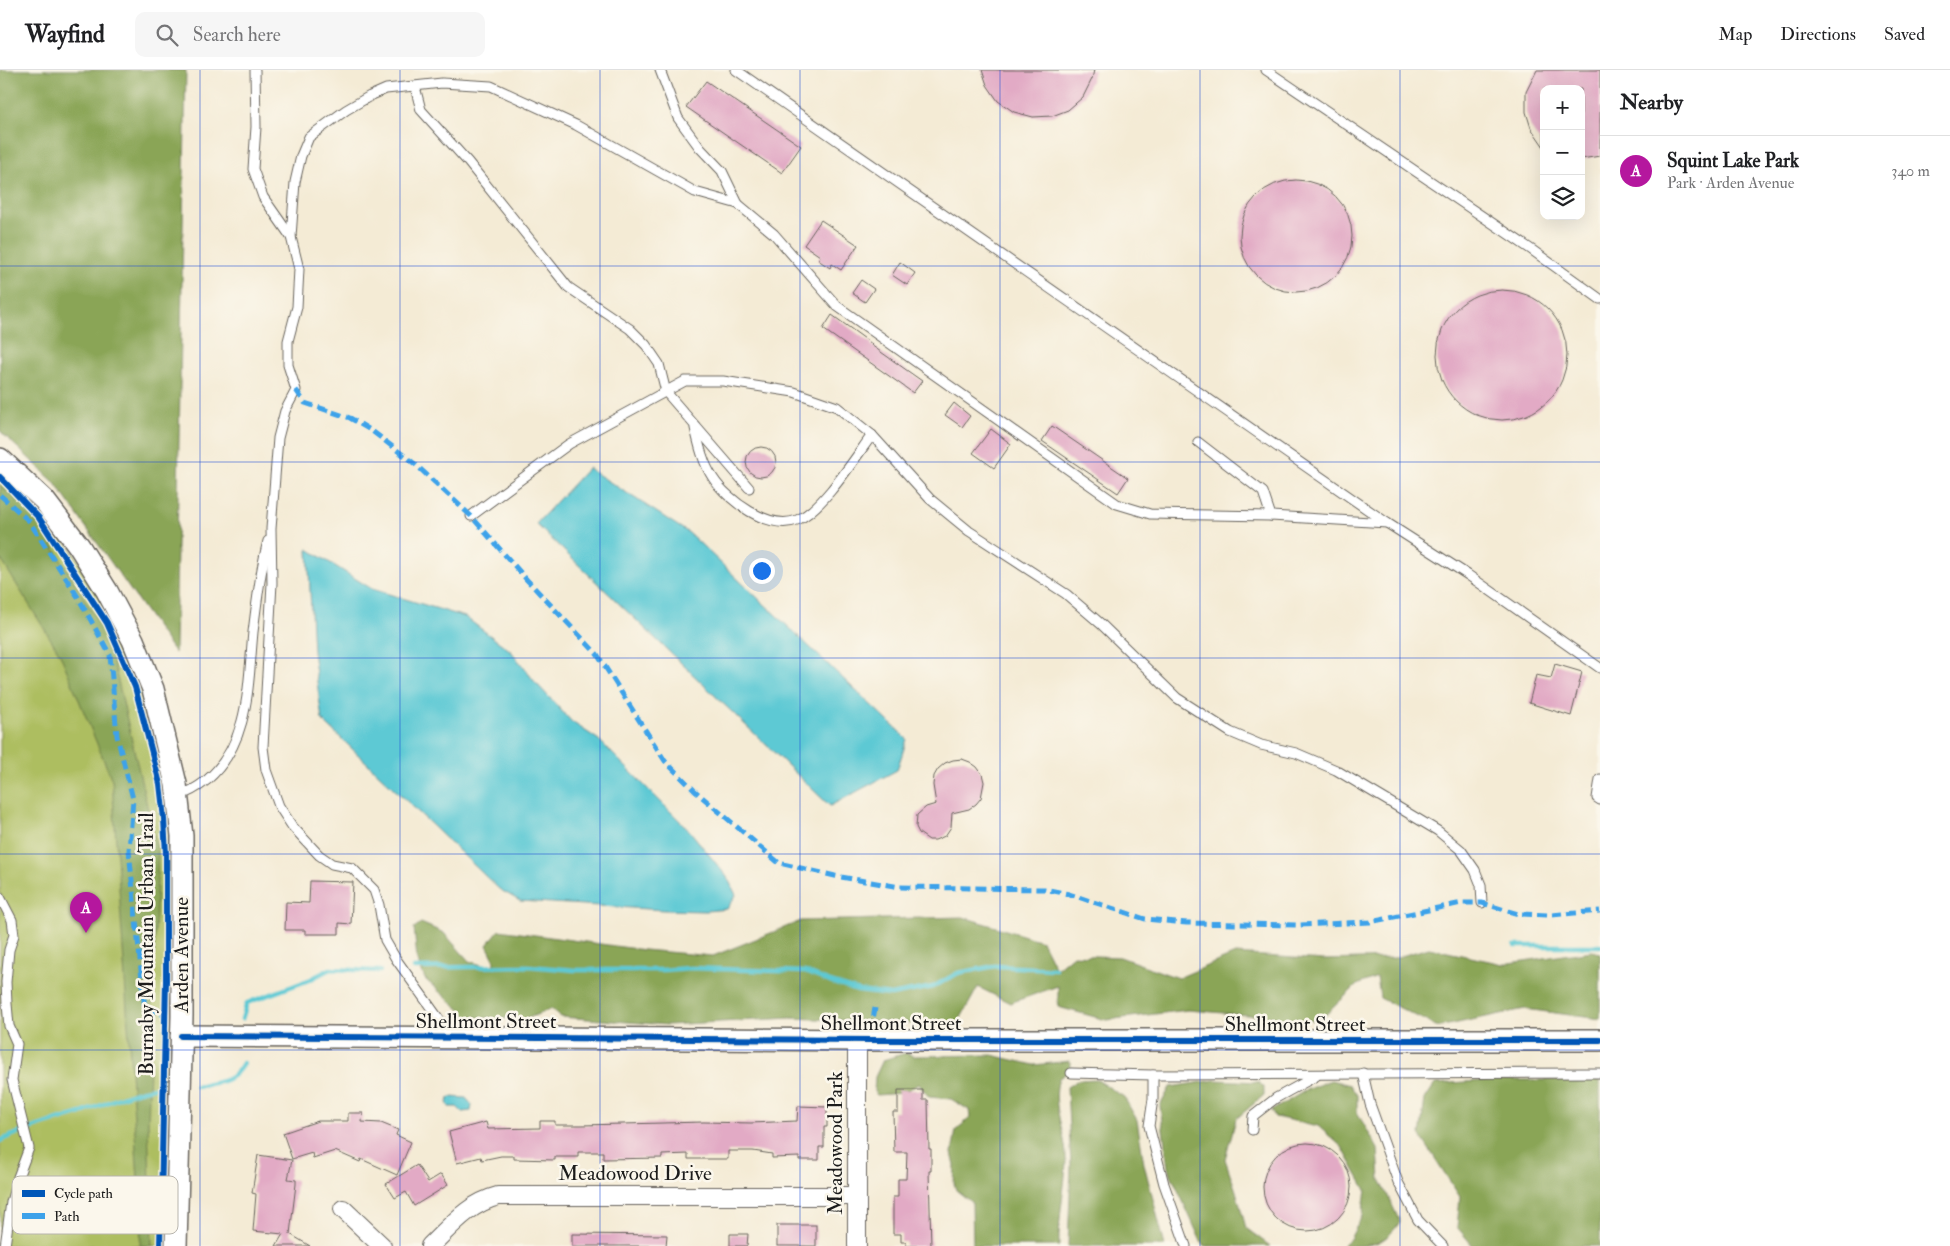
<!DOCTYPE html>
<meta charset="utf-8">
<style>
body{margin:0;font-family:"IM FELL Double Pica",serif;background:#f6f6f6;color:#202124}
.controls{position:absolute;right:15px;top:15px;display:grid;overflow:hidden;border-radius:10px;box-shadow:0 5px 20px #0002}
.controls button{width:45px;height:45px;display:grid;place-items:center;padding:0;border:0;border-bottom:1px solid #e0e0e0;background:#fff;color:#202124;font:25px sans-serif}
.you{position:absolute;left:761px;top:500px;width:18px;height:18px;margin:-12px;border:4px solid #fff;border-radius:50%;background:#1a73e8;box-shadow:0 0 0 8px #1a73e833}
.badge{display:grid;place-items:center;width:32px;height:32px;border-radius:50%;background:#b5179e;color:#fff;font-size:16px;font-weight:700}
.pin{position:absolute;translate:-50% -41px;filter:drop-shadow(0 1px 2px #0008)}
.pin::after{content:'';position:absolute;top:26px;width:18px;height:15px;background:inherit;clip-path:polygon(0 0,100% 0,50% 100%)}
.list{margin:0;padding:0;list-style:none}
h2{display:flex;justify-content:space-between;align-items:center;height:65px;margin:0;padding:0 20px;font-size:21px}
h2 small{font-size:16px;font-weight:400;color:#757577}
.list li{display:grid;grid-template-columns:32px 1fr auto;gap:15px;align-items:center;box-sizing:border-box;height:70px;padding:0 20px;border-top:1px solid #e0e0e0}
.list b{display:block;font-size:19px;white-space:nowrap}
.list p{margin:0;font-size:16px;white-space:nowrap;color:#757577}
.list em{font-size:16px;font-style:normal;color:#757577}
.icon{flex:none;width:28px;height:28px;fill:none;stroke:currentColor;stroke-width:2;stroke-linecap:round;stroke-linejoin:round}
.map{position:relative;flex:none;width:1600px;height:1176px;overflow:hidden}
header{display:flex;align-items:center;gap:30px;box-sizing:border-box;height:70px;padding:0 25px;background:#fff;border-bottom:1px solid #e0e0e0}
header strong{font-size:24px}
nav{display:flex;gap:28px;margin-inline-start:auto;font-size:18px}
.search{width:350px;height:45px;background:#f6f6f6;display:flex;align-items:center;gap:12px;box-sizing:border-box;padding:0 18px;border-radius:10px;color:#757577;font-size:19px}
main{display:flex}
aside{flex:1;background:#fff}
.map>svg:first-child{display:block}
</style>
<header>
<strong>Wayfind</strong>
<div class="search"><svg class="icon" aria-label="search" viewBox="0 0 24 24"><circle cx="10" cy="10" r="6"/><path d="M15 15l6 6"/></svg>Search here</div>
<nav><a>Map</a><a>Directions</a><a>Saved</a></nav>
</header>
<main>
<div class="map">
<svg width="1600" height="1176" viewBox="0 0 1600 1176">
<rect width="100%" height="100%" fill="#fbf7ec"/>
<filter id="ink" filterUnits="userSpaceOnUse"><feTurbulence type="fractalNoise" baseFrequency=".02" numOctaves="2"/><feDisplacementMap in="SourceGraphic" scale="10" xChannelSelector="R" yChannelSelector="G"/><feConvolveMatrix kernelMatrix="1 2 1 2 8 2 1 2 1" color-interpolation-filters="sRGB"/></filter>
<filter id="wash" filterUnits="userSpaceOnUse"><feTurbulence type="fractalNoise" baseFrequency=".0096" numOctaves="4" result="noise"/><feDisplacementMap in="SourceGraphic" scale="20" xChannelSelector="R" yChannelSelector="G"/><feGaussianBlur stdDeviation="1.12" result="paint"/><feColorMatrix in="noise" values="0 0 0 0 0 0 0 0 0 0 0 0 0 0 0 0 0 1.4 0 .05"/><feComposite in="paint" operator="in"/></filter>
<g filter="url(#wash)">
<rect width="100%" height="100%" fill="#f4ebd5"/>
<!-- green -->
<polygon fill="#adbe61" stroke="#646d3e" points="0,396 41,440 76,486 112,547 140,610 169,728 173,779 167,1176 0,1176"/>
<!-- forest -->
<g fill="#8aa557" stroke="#53603a">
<polygon points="0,0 186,0 175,583 54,412 0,361"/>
<polygon points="0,415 35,446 108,568 158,783 148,1051 152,1176 140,1176 141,1155 112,710 60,584 0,488"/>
<polygon points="963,847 1042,871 1056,899 1073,885 1120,887 1178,908 1235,884 1324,890 1394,888 1429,878 1503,894 1592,881 1600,883 1600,949 1525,939 1438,957 1380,928 1377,907 1357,915 1319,951 1188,940 1106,950 1058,937 1058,916 1010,933 978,917 957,955 791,948 667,955 561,947 551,939 526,949 468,947 425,909 417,889 414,858 421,853 444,863 469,891 491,898 495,891 487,875 499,860 644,880 713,886 801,851"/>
<path d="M906,983L913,986L992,985L1034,995L1070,991C1071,1000 1066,1004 1059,1008C1050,1036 1067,1064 1066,1091C1065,1120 1058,1148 1059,1176H973L972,1133L956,1120L954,1113L955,1096L952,1083L956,1060L970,1048L969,1040L951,1029L929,1027L919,1014L902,1023L877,1025L874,1022L875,1007L883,990Z"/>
<polygon points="1096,1009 1124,1027 1137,1050 1144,1094 1165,1176 1068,1176 1071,1096 1067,1017 1078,1010"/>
<polygon points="1215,1010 1258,1012 1264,1017 1264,1025 1236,1049 1225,1089 1236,1121 1246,1158 1270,1176 1203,1176 1168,1098 1160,1036 1170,1017"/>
<path d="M1331,1010L1350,1015L1357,1025V1042L1378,1079L1380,1109L1400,1152C1383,1176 1373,1176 1342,1176L1350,1169L1362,1146L1366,1120L1342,1077L1318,1056L1275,1047L1271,1041L1308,1019Z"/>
<polygon points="1495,1010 1600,1010 1600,1176 1473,1176 1457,1157 1460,1127 1420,1065 1425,1029 1435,1014"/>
</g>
<!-- water -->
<g fill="#5dc9d4" stroke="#3c7278">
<polygon points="588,398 689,463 907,669 897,700 830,736 536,454"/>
<polygon points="308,479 372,519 465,547 511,581 535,612 572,652 599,670 689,760 727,807 736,825 727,839 706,841 664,840 520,831 499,819 322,650 313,581"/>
<polygon points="450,1027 466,1028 472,1035 471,1041 462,1042 457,1037 449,1037 447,1032"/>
</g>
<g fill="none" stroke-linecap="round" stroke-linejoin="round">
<!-- stream -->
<g stroke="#5dc9d4" stroke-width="4.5">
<polyline points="1515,876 1600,876"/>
<polyline points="414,898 528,896 575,900 662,900 690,898 805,902 830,912 858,921 891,925 933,917 958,903 995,896 1055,899"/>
<polyline points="242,949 247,933 309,910 330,899 380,901"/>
<path d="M196,1016C218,1012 232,1014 243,993"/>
<path d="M0,1071C25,1058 54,1052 81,1043C106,1034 128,1022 154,1018"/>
</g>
</g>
<g id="blocks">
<!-- building -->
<g fill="#e2aac5">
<polygon points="982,0 1094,0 1092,9 1083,27 1068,40 1052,46 1033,47 1014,42 998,31 987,15"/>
<polygon points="1537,0 1600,0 1600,86 1581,89 1581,19 1544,19 1544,77 1531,58 1526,42 1526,22"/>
<polygon points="706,11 801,76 782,103 686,37"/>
<circle cx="1296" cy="166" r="56"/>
<polygon points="821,150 858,175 841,200 832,194 830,198 818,190 820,186 804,175"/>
<polygon points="900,192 915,203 907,215 892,205"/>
<polygon points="861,210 874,219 865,232 852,223"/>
<circle cx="1502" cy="285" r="65"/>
<polygon points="832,245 872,274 871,275 922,311 913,323 823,259"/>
<polygon points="954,333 970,346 962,357 945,345"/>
<polygon points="1052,356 1128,408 1118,423 1042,371"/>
<polygon points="991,359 1011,374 994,398 973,383"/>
<circle cx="761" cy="392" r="15"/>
<polygon points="1555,594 1582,602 1571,646 1529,633 1536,605 1551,608"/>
<polygon points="962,689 970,692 977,697 982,704 984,712 981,728 976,734 969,739 952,743 951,757 945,766 935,770 929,770 919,763 916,757 917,745 926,737 936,734 933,715 934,706 938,699 945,693 953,690"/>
<polygon points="310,811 353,812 351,854 339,853 339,864 305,864 305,860 285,860 286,832 309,833"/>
<polygon points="898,1020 923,1020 923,1030 928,1030 929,1079 931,1079 931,1101 929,1101 931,1176 906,1176 906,1172 901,1172 901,1164 893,1164 893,1127 898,1127 898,1109 906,1109 907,1082 894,1082 893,1042 898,1042"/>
<polygon points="798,1036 827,1037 827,1057 824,1057 824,1077 819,1077 819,1090 799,1090 799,1087 772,1088 772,1084 753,1081 728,1081 728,1089 688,1089 688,1084 662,1085 662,1088 603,1089 603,1082 578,1082 578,1087 555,1087 555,1090 514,1089 514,1086 501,1086 482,1090 481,1087 457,1093 449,1062 486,1052 488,1059 540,1058 540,1051 555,1051 555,1055 582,1055 704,1052 751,1053 797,1051"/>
<polygon points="348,1043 363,1043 362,1052 381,1053 398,1060 396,1065 411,1072 397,1105 361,1089 360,1092 335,1081 313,1088 312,1083 292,1089 283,1063 318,1051 348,1051"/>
<circle cx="1307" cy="1117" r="44"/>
<polygon points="258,1085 292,1090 288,1109 296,1110 296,1114 290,1164 310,1176 276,1176 283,1164 253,1161 256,1124 252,1123"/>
<polygon points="417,1095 428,1112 441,1104 448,1115 414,1136 406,1122 395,1128 386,1114"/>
<rect x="777" y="1155" width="39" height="21"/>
<polygon points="572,1164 667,1165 666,1176 572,1176"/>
<polygon points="730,1164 748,1164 747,1176 730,1176"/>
</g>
</g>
</g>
<g filter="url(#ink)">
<use href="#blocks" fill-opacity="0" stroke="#68645d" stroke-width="1"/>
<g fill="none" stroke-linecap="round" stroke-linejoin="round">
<defs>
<g id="service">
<polyline points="255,0 256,57 253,99 263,127 291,167"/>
<polyline points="660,0 678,48 700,78 722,101 738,134"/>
<polyline points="736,0 1387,453 1468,505 1600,598"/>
<polyline points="1266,0 1532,180 1600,229"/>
<polyline points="415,17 421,40 468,92 568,217 630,259 646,275 659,294 666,322 749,418"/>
<path d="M695,358C699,375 703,393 713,408C727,430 769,461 797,450C822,440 855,388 872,365"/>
<polyline points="1198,372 1263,422 1271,446"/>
<polyline points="471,446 569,374 685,311 723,311 794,322 837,337 872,365 930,429 969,461 1066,524 1101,554 1177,628 1230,662 1261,675 1296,683 1336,700 1438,761 1461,780 1475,800 1481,815 1482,833"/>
<polyline points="1600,709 1597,728 1600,730"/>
<path d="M177,726C189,723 197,718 207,710C250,673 248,614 253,562C257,531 260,501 268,471"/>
<polyline points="0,827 12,850 14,865 9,880 6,912 7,934 9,956 17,974 12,1010 29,1078 18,1107 11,1132 5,1176"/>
<polyline points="445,967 444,956 396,889 385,870 379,835 374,820 352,798 332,794 319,785 292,756 279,736 266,700 263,677 272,513 271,459 278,368 285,341 296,320 288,295 288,271 297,237 299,199 291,167 295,112 301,86 309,67 346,40 370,26 386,19 442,13 491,16 576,55 695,122 738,134 774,164 837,236 1117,434 1150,444 1271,446 1387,453"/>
<polyline points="1071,1003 1153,1005 1600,1003"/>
<polyline points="1363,1003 1370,1034 1398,1112 1418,1150 1443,1176"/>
<polyline points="1153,1005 1153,1029 1149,1056 1164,1114 1186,1176"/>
<polyline points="1252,1060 1253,1046 1276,1028 1316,1006"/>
</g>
<g id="minor">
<polyline points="857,970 857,1176"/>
<polyline points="343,1139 382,1176"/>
<path d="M430,1176C452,1155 468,1134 498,1126H857"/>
</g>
<g id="tertiary">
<polyline points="0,389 44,430 79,476 107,521 133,570 153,619 176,714 182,766 182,946 176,1176"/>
<polyline points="181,966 872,970 1600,970"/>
</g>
</defs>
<!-- service casing -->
<use href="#service" stroke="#68645d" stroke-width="11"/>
<!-- minor casing -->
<use href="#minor" stroke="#68645d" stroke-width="20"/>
<!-- tertiary casing -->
<use href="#tertiary" stroke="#68645d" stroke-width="24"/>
<!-- service -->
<use href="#service" stroke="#fff" stroke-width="9"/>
<!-- minor -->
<use href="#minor" stroke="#fff" stroke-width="18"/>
<!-- tertiary -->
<use href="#tertiary" stroke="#fff" stroke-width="21"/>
<!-- quiet -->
<g stroke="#3da2ea" stroke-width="5" stroke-dasharray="10 5" stroke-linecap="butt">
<polyline points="296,320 305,333 350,348 372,361 415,394 471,446 527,510 597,584 665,691 695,721 779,793 835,806 900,817 1044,819 1069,824 1145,849 1187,853 1298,855 1370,852 1462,833 1482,833 1518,844 1551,845 1600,841"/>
<polyline points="0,425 29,451 78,527 110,585 117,666 133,729 129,780 145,940 168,946"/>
<polyline points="871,961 875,938"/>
</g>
<defs>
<g id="cycleway">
<polyline points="0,407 39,448 107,553 135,617 160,714 164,749 166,784 166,911 160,1176"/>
<polyline points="181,966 872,970 1600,970"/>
</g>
</defs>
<!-- cycleway casing -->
<use href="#cycleway" stroke="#fbf7ec" stroke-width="9"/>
<!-- cycleway -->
<use href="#cycleway" stroke="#0057b8" stroke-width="6"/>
</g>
</g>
<!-- grid -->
<path fill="none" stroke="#1d4ed8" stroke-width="1" stroke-opacity="0.55" d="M200,0V1176M400,0V1176M600,0V1176M800,0V1176M1000,0V1176M1200,0V1176M1400,0V1176M0,196H1600M0,392H1600M0,588H1600M0,784H1600M0,980H1600"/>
<g text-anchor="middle" stroke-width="5" stroke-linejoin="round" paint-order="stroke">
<!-- street labels -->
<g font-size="21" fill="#1c1c1c" stroke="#fbf7ec">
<text transform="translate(146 874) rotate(-90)" y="7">Burnaby Mountain Urban Trail</text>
<text transform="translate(181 885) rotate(-90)" y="7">Arden Avenue</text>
<text x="486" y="958">Shellmont Street</text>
<text x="891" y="960">Shellmont Street</text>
<text x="1295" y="961">Shellmont Street</text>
<text transform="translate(835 1073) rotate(-90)" y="7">Meadowood Park</text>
<text x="635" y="1110">Meadowood Drive</text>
</g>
</g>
<!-- legend -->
<rect x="12" y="1106" width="166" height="58" rx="8" fill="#fbf7ec" stroke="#b8b5ae" stroke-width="1"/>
<rect x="22" y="1120" width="23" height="7" fill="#0057b8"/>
<rect x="22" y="1143" width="23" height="6" fill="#3da2ea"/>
<g font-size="14" fill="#1c1c1c">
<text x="54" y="1128">Cycle path</text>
<text x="54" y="1151">Path</text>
</g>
</svg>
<div class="controls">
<button>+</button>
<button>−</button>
<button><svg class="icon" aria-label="layers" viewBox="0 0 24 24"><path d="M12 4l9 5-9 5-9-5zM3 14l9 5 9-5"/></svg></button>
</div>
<div class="you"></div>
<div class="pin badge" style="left:86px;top:863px">A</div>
</div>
<aside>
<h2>Nearby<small></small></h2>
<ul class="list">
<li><span class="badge">A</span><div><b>Squint Lake Park</b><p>Park · Arden Avenue</p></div><em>340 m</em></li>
</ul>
</aside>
</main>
